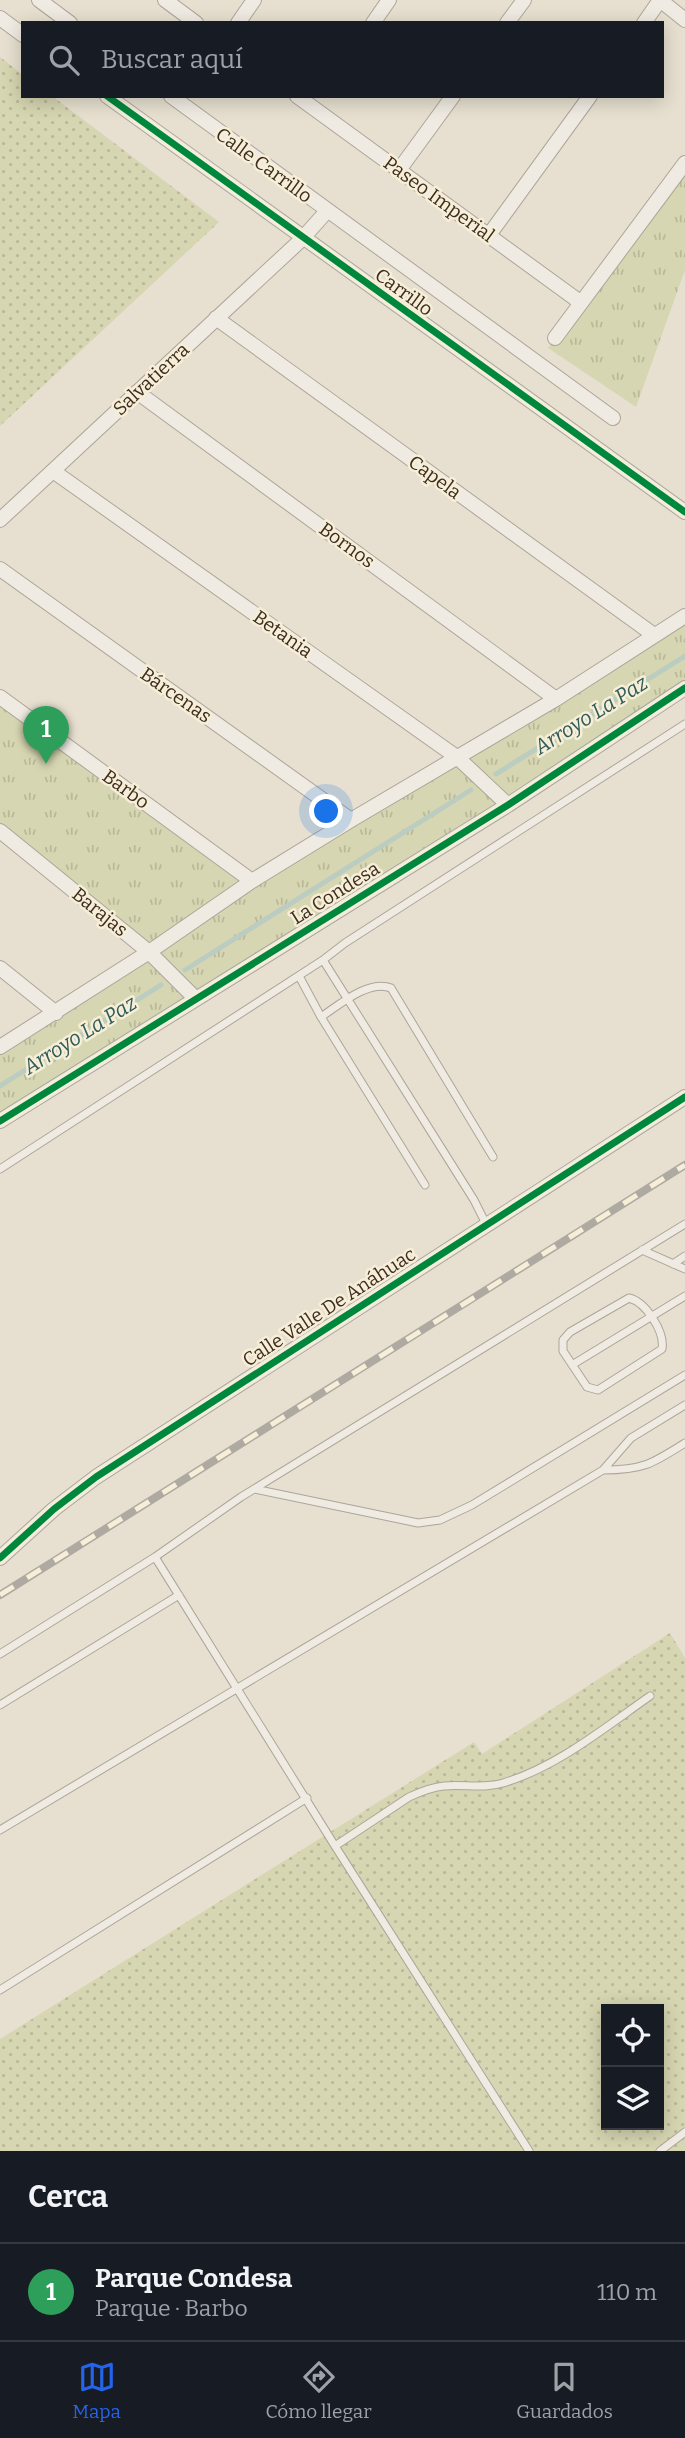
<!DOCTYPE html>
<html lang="es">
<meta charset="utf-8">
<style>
:root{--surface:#171b24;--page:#242831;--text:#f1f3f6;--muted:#9ea1a6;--line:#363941;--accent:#2563eb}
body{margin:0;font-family:Bitter,serif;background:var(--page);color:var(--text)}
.controls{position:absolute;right:21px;bottom:21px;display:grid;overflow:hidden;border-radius:0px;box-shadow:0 4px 18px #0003}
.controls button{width:63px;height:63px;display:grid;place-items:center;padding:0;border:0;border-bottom:2px solid var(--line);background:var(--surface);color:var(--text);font:35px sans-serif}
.you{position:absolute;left:327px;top:812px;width:24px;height:24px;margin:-18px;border:5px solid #fff;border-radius:50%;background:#1a73e8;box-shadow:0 0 0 10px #1a73e833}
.badge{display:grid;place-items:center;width:46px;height:46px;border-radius:50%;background:var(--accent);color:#fff;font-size:23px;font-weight:700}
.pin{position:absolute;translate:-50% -58px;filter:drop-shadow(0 2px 4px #0008)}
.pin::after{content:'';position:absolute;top:37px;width:24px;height:21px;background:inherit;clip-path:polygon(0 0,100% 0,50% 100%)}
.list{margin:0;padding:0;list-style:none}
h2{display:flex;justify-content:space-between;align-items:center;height:91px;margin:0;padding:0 28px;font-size:30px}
h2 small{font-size:23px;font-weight:400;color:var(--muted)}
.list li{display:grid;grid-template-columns:46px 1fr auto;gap:21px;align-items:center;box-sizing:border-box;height:98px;padding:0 28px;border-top:2px solid var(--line)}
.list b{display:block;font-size:26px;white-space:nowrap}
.list p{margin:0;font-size:23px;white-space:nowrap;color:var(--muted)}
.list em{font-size:23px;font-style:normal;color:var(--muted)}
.icon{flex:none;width:38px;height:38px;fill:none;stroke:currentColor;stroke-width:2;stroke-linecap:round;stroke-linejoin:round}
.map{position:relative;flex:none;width:685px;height:2151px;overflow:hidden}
.search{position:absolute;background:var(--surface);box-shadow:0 4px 18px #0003;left:21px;right:21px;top:21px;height:77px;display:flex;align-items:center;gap:18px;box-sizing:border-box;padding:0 24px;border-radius:0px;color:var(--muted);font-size:26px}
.sheet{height:189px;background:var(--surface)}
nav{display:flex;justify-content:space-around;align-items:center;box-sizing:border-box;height:98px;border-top:2px solid var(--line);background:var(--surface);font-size:19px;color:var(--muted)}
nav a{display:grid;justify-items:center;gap:4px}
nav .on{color:var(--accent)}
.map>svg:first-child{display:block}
</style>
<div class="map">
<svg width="685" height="2151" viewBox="0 0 685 2151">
<defs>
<pattern id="grass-dots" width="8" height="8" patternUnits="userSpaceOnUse" patternTransform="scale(1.75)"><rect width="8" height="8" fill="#d6d6b2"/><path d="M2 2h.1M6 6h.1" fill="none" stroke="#b9b899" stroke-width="1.8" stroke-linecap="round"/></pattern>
<pattern id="park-tufts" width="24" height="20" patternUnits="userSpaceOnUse" patternTransform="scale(1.75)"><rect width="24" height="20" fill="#d6d6b2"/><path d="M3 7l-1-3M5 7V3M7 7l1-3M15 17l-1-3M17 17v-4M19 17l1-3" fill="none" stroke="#b9b899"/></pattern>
</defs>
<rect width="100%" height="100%" fill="#e7e0d0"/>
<path fill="url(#grass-dots)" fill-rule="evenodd" d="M 0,57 L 23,75 L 23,96 L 52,96 L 219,222 L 0,426 Z
M 670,1633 L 685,1658 L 685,2151 L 0,2151 L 0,2039 L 474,1742 L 482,1754 ZM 606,2009 L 659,2009 L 659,2125 L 606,2125 Z"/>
<path fill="url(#park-tufts)" d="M 685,163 L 685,270 L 636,407 L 548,348 Z
M 685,617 L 685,688 L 0,1120 L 0,1047 L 148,952 L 0,831 L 0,697 L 252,881 Z"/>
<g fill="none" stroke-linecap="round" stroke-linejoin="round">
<path stroke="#bbccc1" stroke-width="5" d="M 496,774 L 685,656
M 185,970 L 471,790
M 0,1086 L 161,985"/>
<g stroke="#aca599" stroke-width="9">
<path id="service" d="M 299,976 L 321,1017 L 425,1185
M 321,1017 C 339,1005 369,979 391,988 L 493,1157
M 0,1169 L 323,960
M 486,1224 L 474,1200 L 323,960 L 345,943 L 685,724
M 642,1250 L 685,1269
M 673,1264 L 685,1256
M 629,1298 C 646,1302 665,1332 662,1349 L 598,1390 L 587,1387 L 563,1351 L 563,1340 L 570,1332 Z
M 572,1365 L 685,1296
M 603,1470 C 643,1470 652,1464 685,1443
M 254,1489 L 418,1523 L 440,1520 L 472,1505 L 685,1375
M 155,1557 L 335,1846 L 529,2151
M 0,1654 L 155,1557 L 241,1497 L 685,1224
M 0,1705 L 179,1595
M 0,1830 L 603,1470 L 631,1438 L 685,1405
M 335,1846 L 409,1797 C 420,1792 432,1787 444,1786 C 464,1784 484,1789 503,1783 C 557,1767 604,1728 650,1696
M 0,1990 L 307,1798
M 660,2151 L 685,2132"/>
</g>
<g stroke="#aca599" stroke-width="16">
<path id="minor" d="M 39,0 L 70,23
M 165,0 L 196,23
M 660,0 L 685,20
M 0,18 L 23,35
M 238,23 L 254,0
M 373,23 L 389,0
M 507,23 L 524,0
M 644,23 L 660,0
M 107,96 L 685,512
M 171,96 L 613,418
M 297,96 L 580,302
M 399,170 L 453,96
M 489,235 L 590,96
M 216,318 L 654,635
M 555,338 L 685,163
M 137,392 L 556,699
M 53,471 L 458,758 L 508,805
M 0,520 L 302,239 L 327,211
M 0,569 L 351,820
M 0,697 L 252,881
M 0,831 L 149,952 L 195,998
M 0,968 L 56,1013
M 0,1047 L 149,952 L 252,881 L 351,820 L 556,699 L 685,616
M 0,1121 L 508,805 L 685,688
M 0,1558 L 54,1509 L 96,1477 L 685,1097"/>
</g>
<use href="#service" stroke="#efebe2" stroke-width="7"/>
<use href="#minor" stroke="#efebe2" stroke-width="14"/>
<g stroke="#aeaaa2" stroke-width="8">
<path id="rail" d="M 0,1595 L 685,1165"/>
</g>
<use href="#rail" stroke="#f7eed7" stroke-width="5" stroke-dasharray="16" stroke-linecap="butt"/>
<g stroke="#f7eed7" stroke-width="11">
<path id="cycleway" d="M 107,96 L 685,512
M 0,1121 L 508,805 L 685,688
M 0,1558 L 54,1509 L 96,1477 L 685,1097"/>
</g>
<use href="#cycleway" stroke="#00873e" stroke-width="7"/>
</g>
<g text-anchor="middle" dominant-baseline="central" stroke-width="5" stroke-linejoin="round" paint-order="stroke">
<g font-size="19" fill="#3c2d20" stroke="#f7eed7">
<text transform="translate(264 165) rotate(36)">Calle Carrillo</text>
<text transform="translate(439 199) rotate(36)">Paseo Imperial</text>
<text transform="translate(404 292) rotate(36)">Carrillo</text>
<text transform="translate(151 379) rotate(-43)">Salvatierra</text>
<text transform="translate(435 477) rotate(36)">Capela</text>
<text transform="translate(347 545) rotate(36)">Bornos</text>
<text transform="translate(283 634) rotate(35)">Betania</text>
<text transform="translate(176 695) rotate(35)">Bárcenas</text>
<text transform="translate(126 789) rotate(36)">Barbo</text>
<text transform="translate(335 893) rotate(-32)">La Condesa</text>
<text transform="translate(100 912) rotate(39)">Barajas</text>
<text transform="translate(329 1307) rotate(-33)">Calle Valle De Anáhuac</text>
</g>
<g font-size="21" font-style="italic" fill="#2f5c59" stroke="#f7eed7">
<text transform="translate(591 715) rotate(-32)">Arroyo La Paz</text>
<text transform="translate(80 1035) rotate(-32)">Arroyo La Paz</text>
</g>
</g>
</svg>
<div class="controls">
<button><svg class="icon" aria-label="locate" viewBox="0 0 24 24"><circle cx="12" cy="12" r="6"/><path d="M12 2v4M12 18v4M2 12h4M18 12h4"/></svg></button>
<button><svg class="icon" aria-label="layers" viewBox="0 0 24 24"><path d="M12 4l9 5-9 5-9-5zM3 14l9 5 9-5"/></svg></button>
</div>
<div class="you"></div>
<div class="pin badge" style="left:46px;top:764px;background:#2e9e5b">1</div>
<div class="search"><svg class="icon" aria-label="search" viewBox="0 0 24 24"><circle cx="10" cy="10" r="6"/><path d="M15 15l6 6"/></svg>Buscar aquí</div>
</div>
<section class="sheet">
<h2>Cerca<small></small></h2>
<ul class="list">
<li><span class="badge" style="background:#2e9e5b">1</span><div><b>Parque Condesa</b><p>Parque · Barbo</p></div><em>110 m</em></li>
</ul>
</section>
<nav>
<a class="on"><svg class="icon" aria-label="map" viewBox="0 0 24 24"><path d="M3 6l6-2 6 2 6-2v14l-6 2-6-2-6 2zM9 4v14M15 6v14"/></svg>Mapa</a>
<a><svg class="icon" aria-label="directions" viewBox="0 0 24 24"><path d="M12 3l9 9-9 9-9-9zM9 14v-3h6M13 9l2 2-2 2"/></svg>Cómo llegar</a>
<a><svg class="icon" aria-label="saved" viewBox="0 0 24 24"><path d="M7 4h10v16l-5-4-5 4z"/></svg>Guardados</a>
</nav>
